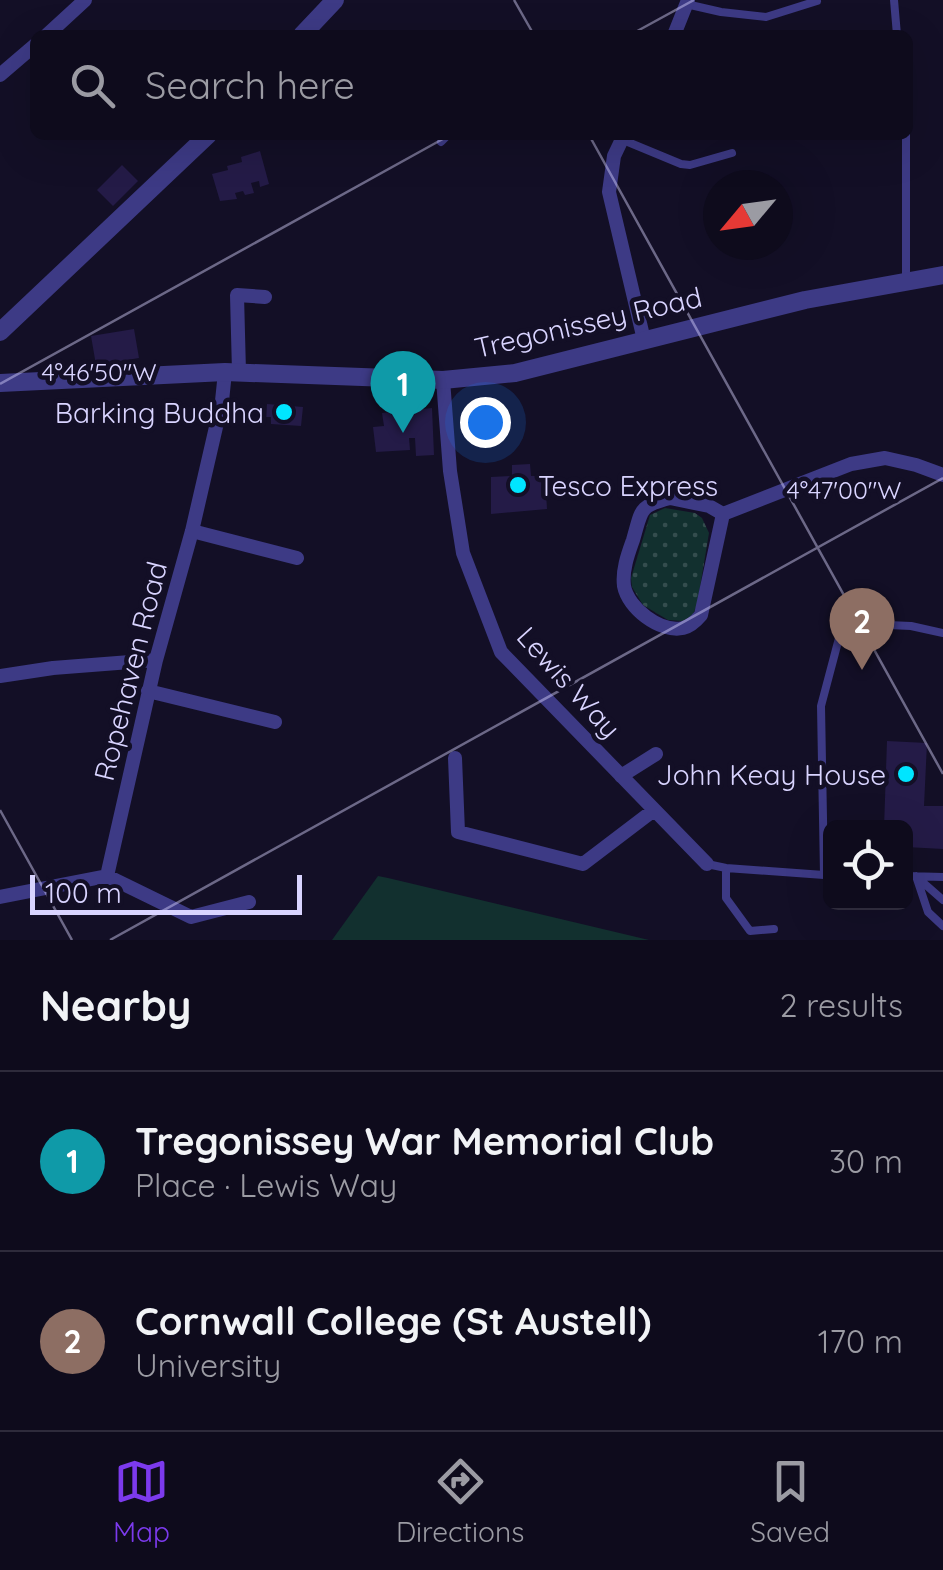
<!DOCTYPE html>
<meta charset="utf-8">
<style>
:root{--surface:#0e0b1c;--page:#1c1929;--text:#f1f3f6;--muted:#9b9ba3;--line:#2e2b3b;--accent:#7c3aed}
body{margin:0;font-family:Quicksand,sans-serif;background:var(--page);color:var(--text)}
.controls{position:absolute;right:30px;bottom:30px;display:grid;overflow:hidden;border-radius:15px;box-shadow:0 10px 40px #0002}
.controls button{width:90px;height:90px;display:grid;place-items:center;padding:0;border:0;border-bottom:2px solid var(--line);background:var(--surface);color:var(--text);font:50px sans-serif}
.compass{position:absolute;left:703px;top:170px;width:90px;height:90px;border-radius:50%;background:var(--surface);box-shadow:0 10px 40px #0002;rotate:241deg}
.scale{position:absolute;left:30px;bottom:25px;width:272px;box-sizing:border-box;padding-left:10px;border:5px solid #d9d4ff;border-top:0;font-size:28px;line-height:35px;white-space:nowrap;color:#d9d4ff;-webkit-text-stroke:8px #130f26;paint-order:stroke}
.you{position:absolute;left:485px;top:422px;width:35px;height:35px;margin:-25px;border:8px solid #fff;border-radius:50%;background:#1a73e8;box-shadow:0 0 0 15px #1a73e833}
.badge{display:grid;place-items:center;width:65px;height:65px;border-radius:50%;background:var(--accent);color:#fff;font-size:32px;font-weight:700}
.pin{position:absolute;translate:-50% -82px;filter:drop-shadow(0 2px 5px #0008)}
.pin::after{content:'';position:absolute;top:52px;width:35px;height:30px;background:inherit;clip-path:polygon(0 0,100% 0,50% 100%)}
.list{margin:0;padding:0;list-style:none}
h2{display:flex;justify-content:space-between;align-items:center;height:130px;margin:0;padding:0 40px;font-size:42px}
h2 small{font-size:32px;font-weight:400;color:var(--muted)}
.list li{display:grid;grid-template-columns:65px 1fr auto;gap:30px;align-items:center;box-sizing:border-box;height:180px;padding:0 40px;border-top:2px solid var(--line)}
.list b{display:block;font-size:38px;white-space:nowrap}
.list p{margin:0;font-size:32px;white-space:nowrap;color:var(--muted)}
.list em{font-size:32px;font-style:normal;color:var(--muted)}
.icon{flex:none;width:55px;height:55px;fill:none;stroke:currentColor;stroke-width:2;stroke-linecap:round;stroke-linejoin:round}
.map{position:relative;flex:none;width:943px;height:940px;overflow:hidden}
.search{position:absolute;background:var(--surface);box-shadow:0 10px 40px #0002;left:30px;right:30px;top:30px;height:110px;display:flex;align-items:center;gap:25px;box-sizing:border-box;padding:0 35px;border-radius:15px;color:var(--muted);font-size:38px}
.sheet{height:490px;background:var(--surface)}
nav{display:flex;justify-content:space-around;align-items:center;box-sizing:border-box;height:140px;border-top:2px solid var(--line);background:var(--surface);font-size:28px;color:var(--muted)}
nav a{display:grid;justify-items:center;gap:5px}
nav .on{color:var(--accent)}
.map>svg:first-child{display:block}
</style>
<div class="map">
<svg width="943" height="940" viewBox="0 0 943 940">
<defs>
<pattern id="park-dots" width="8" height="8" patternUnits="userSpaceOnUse" patternTransform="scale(2.5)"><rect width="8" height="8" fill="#12302f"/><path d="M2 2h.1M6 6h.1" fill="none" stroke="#344d4e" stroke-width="1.8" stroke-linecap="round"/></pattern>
</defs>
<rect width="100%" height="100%" fill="#130f26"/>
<path fill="#12302f" d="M 378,876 L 388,878 L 649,940 L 332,940 Z"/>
<path fill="url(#park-dots)" d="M 665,508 L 695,513 L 702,518 L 709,533 L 697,605 L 692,616 L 682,621 L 668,620 L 643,605 L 632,587 L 631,578 L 650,515 Z"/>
<path fill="#241b47" d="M 260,151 L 269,184 L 260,187 L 259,181 L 251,183 L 254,193 L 245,195 L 243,191 L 235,193 L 237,199 L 220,201 L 212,174 L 228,170 L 227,166 L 242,162 L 241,157 Z
M 122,165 L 138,181 L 113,206 L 97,190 Z
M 134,329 L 139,358 L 96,365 L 91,336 Z
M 267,404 L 303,407 L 301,426 L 271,424 L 271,417 L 266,417 Z
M 432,408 L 434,455 L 416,456 L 415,438 L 409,438 L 410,450 L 376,452 L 373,427 L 384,426 L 382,413 Z
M 530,464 L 531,476 L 545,476 L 547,509 L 491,514 L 491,477 L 512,476 L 512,465 Z
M 887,741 L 927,743 L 924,806 L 943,806 L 943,849 L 906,847 L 906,828 L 884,828 Z"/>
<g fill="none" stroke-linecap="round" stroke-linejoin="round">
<path stroke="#3d3a85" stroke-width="8" d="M 894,0 L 897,35
M 686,4 L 721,12 L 766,17 L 817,1
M 906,135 L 906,280
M 623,140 L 681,164 L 690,165 L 732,153
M 441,142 L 448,135
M 707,864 L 726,868 L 824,875 L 821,706 L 843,623 L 911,626 L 943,633
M 726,868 L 726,898 L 750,931 L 774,929
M 906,876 L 943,877
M 916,876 L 928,912 L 943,926
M 919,879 L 943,900"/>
<path stroke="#3d3a85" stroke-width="14" d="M 47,35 L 85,0
M 674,35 L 688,0
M 0,75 L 35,45
M 624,135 L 614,156 L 609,192 L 644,340
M 239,372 L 237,295 L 265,297
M 443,380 L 450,471 L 463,553 L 501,652 L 707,864
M 670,498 L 709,506 L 723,514 L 701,615 C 696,621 691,626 683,628 C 660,633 628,608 624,586 C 622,570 628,554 633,540 C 642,510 638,506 670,498 Z
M 723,514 L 851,464 L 885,458 L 916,465 L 943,475
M 192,531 L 297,558
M 0,676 L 53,668 L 156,660
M 148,691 L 275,722
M 455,758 L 458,832 L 583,864 L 654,810
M 621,776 L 656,754
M 107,876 L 191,917 L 249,902
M 0,897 L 107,876 L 156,660 L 192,531 L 222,401 L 225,372"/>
<path stroke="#3d3a85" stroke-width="18" d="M 302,35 L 335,0
M 0,332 L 208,135
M 0,383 L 225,372 L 443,380 L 515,373 L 805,300 L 943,275"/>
</g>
<path fill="none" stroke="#d9d4ff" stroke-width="2.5" stroke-opacity="0.45" d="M 514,0 L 534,35M 630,35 L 694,0M 589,135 L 943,774M 0,384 L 450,135M 0,810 L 72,940M 110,940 L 943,478"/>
<g fill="#00e5ff" stroke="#130f26" stroke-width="4">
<circle cx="284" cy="412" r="10"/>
<circle cx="518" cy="485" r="10"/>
<circle cx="906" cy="774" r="10"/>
</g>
<g text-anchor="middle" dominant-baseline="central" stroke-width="9" stroke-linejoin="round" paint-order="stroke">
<g font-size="28" fill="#d9d4ff" stroke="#130f26">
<text transform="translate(588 322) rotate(-13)">Tregonissey Road</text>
<text transform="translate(130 671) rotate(-76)">Ropehaven Road</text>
<text transform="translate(569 682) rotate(48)">Lewis Way</text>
</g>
<g font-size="28" fill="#d9d4ff" stroke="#130f26" text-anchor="end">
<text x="264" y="412">Barking Buddha</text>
<text x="538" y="485" text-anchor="start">Tesco Express</text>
<text x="886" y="774">John Keay House</text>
</g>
</g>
<g font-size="25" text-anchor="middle" fill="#d9d4ff" stroke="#130f26" stroke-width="9" stroke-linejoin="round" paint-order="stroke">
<text x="99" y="381">4°46'50"W</text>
<text x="844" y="499">4°47'00"W</text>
</g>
</svg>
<div class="controls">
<button><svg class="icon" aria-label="locate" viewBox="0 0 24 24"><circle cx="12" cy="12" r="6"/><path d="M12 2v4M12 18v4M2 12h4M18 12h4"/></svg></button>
</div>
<svg class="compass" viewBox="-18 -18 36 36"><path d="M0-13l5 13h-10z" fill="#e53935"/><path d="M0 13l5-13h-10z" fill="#9b9ba3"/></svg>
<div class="scale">100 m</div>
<div class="you"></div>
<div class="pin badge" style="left:403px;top:433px;background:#0f9aa8">1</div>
<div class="pin badge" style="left:862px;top:670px;background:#8d6e63">2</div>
<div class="search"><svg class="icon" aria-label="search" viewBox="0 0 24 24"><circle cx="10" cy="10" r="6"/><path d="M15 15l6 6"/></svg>Search here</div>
</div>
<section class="sheet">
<h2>Nearby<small>2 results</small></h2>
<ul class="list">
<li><span class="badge" style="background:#0f9aa8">1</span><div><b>Tregonissey War Memorial Club</b><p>Place · Lewis Way</p></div><em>30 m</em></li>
<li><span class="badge" style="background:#8d6e63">2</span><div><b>Cornwall College (St Austell)</b><p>University</p></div><em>170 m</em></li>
</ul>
</section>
<nav>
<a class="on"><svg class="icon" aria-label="map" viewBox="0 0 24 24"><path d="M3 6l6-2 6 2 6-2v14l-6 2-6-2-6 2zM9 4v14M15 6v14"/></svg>Map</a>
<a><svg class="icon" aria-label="directions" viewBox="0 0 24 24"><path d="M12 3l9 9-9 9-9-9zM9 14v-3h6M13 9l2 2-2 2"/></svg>Directions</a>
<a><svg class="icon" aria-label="saved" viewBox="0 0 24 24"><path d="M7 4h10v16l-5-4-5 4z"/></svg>Saved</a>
</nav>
